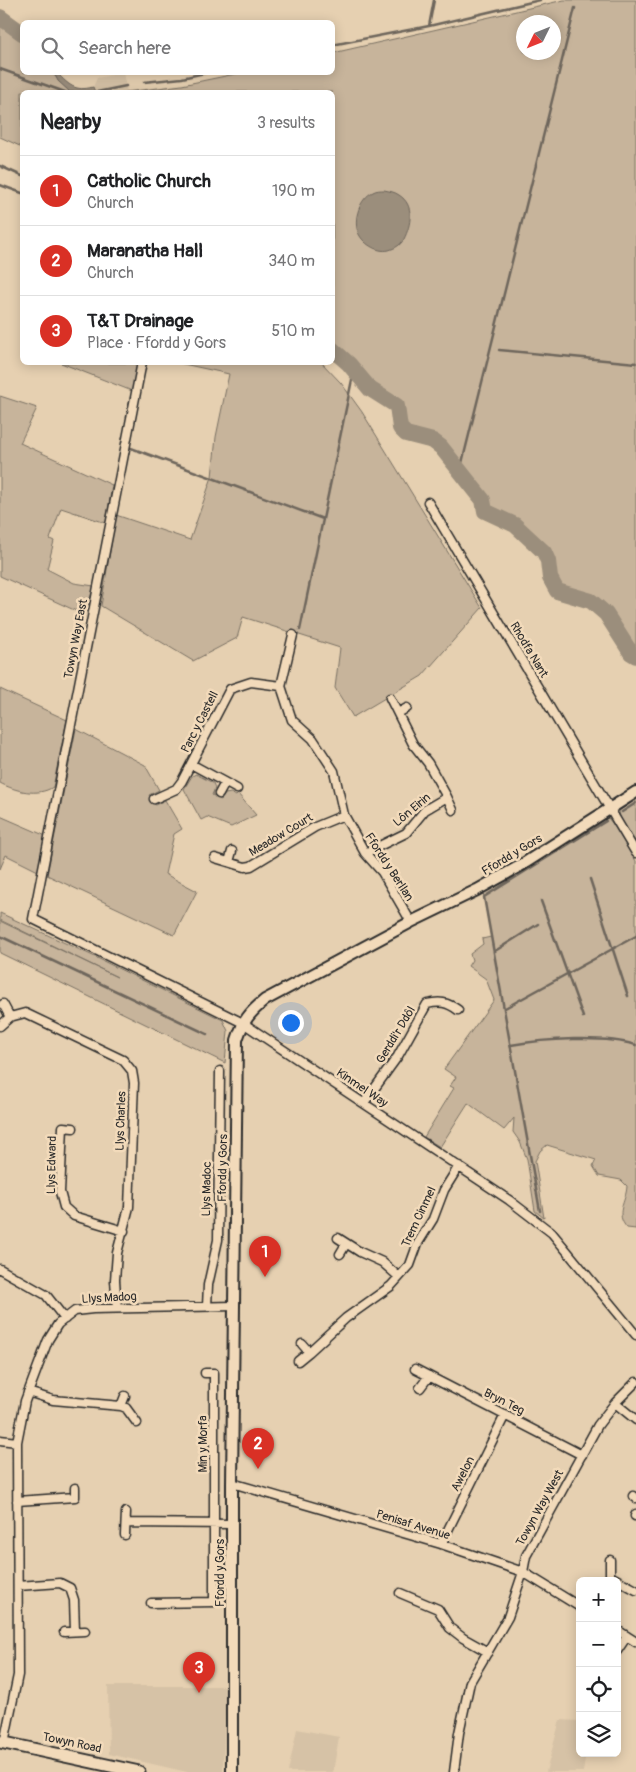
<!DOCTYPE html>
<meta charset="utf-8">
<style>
:root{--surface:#fff;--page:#f6f6f6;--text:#202124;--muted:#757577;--line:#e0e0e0;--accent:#d93025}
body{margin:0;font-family:Pangolin,sans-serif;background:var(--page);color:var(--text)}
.controls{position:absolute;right:15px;bottom:15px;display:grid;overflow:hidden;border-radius:8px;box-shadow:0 2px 12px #0003}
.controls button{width:45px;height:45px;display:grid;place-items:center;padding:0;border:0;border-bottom:1px solid var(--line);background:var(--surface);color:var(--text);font:25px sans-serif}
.compass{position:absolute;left:516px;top:15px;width:45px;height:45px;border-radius:50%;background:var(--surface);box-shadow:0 2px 12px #0003;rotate:227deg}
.you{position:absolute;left:290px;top:1022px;width:18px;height:18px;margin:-12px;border:4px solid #fff;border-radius:50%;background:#1a73e8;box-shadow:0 0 0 8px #1a73e833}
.badge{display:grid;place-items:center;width:32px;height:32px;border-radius:50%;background:var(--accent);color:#fff;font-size:16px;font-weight:700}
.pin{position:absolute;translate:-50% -41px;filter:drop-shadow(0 1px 2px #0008)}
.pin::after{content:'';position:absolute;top:26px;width:18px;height:15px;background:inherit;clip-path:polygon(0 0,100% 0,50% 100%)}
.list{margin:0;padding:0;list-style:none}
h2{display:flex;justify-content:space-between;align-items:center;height:65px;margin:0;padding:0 20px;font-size:21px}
h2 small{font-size:16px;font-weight:400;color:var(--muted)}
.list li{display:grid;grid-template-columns:32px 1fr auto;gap:15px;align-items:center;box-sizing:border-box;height:70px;padding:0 20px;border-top:1px solid var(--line)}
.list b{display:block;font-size:19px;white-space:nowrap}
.list p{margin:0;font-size:16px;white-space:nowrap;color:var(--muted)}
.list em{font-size:16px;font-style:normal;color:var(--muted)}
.icon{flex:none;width:28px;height:28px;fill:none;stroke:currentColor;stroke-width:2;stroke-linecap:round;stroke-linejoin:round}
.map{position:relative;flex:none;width:636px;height:1772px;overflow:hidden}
.search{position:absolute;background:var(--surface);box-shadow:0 2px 12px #0003;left:20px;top:20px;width:315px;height:55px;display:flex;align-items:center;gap:12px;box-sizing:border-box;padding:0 18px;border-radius:8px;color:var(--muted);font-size:19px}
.panel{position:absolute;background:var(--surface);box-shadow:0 2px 12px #0003;left:20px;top:90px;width:315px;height:275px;border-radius:8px}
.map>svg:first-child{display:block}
</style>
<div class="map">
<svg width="636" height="1772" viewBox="0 0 636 1772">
<rect width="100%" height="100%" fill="#e6d0b1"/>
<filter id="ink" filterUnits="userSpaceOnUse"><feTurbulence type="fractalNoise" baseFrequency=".02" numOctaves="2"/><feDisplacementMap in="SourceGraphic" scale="10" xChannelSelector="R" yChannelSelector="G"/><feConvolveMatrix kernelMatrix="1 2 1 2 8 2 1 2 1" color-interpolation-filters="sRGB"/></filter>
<g filter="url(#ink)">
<path fill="#d6c2a6" d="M 123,73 L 127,92 L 95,92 L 93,87 L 97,78 Z
M 108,1686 L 226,1686 L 223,1772 L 187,1772 L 109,1754 Z
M 560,1720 L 580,1721 L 580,1753 L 586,1753 L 583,1772 L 546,1772 Z
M 297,1729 L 339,1737 L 333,1772 L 288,1772 Z"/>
<path fill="#c7b49b" stroke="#797063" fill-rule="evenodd" d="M 564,0 L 636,0 L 636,653 L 609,615 L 593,599 L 565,590 L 556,584 L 549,552 L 543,544 L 517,523 L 491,509 L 448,450 L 440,442 L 431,438 L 407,431 L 404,425 L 400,406 L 374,388 L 348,360 L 333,347 L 332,92 L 126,92 L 182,85 L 240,73 L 332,72 L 333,53 ZM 524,22 L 554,22 L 554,52 L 524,52 Z
M 0,21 L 22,38 L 22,72 L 52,73 L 70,92 L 22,92 L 22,147 L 0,137 Z
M 321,362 L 341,383 L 362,412 L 482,608 L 422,676 L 353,717 L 335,688 L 340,648 L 243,617 L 237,638 L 193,661 L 101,606 L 116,515 L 190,540 L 212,477 L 216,437 L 229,374 L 179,363 Z
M 61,363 L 138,363 L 132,391 Z
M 0,396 L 37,408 L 20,443 L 112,485 L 106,523 L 61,508 L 50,539 L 54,541 L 47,569 L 74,583 L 94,586 L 85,615 L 0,576 Z
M 0,689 L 67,720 L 53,787 C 38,797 15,791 0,783 Z
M 76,729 L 145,765 L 159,790 L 149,795 L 155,805 L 165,800 L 182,829 L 174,834 L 165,874 L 197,891 L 174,935 L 47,875 Z
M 196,774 L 213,783 L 215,788 L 212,795 L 221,800 L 225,794 L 231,793 L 236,796 L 238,794 L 256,815 L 231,827 L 207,817 L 201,820 L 184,789 L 192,776 Z
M 636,799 L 636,843 L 620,817 L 619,811 Z
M 0,816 L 46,836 L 38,871 L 6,855 L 0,869 Z
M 608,818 L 612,823 L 636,861 L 636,1229 L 627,1228 C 614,1213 626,1203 627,1186 L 621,1180 L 599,1176 L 593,1166 L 596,1160 L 547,1145 L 540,1151 L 535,1161 L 544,1218 L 535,1211 L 527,1159 L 520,1142 L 513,1132 L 514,1118 L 504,1130 L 468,1103 L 440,1147 L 424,1137 L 454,1088 L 450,1086 L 456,1077 L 444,1069 L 494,1000 L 486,979 L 468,966 L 472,960 L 470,954 L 483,944 L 482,939 L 491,937 L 483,892 L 603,819 Z
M 0,913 L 91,955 L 223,1020 L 228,1031 L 225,1063 L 0,953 L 0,921 L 117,977 L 0,920 Z"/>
<path fill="#9b8e7c" stroke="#6e665c" d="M 54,73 L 57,73 C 69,85 75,92 93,87 L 95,92 L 70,92 L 58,81 Z
M 384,190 C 389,191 395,192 399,195 C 415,205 411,225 404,239 C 400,246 395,248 389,250 C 377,253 362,243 358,232 C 353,219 360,198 373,192 C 376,190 381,190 384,190 Z"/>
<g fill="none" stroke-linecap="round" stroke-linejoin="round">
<path stroke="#6e665c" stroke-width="2.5" d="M 429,26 L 434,0
M 332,45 L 429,26 L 540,0
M 0,69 L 65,92
M 144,82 L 182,78 L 209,72
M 97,92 L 126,86
M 0,166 L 22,176
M 0,185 L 22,193
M 499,350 L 636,363
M 131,448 L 323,519
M 460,471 L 575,8
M 300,630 L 354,370
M 622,812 L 636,803
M 590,879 L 628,996
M 541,901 L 583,1017
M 0,936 L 207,1034
M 495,951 L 538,924
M 505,1008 L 636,936
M 511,1045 C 543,1039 605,1035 636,1045
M 540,1211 L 484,897 L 606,821"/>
<path stroke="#9b8e7c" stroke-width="16" d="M 0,17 L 22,33
M 332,349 L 349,364 L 370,389 L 397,406 L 400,428 L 406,434 L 433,441 L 441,447 L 483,500 L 485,511 L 515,525 L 544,552 L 548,561 L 550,578 L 557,591 L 591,601 L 606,614 L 631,653 L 636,656"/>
<g stroke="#2b2b2b" stroke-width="11">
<path id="street" d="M 142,362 L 33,919 L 243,1023 L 509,1200 L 552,1233 L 636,1335
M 428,502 L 636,853
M 293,635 L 281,686 L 292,720 L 313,739 L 334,771 L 344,815 L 365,853 L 382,872 L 411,922
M 398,713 L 407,708
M 191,764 L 237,789
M 219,794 L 225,783
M 447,797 L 453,810
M 154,799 L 176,789 L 182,781 L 230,689 L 251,682 L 281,686
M 365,853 L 406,833 L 425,810 L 447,797 L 428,763 L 413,744 L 390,698
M 215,858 L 245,867 L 251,866 L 315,827 L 344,815
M 229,862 L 232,851
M 3,1004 L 10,1017
M 0,1026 L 10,1017 L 25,1013 L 123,1060 L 132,1071 L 134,1083 L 129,1207 L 117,1253 L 115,1280 L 117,1308
M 364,1103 L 398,1056 L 427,1004 C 440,1001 447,1002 458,1010
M 73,1128 L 63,1127 L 60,1192 L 64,1207 L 74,1216 L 124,1231
M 338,1238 L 360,1252 L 382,1262 L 399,1277
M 340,1254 L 346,1244
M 0,1269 L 46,1295 L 65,1319
M 207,1306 L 208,1285 L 218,1240 L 220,1071
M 309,1352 L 346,1318 L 391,1286 L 410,1265 L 418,1243 L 433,1219 L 444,1190 L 459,1166
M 298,1361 L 309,1352 L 302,1344
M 415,1369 L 582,1455
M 420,1388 L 429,1376
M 28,1392 L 53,1400 L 121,1406 L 126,1408 L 137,1423
M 615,1403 L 636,1420
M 121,1406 L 125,1396
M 0,1440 L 17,1442
M 232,1483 L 441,1544 L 523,1572 L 580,1607
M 633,1496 L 636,1498
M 17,1501 L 75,1497 L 75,1488
M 635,1516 L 636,1514
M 126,1523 L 232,1524
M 125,1535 L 126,1512
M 441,1544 L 505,1415
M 610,1560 L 610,1578
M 605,1581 L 610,1578 L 614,1578 L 636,1590
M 18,1586 L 60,1583 L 70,1588 L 74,1600 L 75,1631
M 400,1593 L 438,1609 L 450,1628 L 463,1638 L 488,1652
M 151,1603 L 214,1602 L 214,1373 L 205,1373
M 617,1630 L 636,1642
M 64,1632 L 85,1631
M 617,1651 L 627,1636
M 4,1743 L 18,1675 L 17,1442 L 25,1401 L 48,1340 L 58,1324 L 75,1311 L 93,1309 L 234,1306
M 454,1772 L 459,1733 L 470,1682 L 508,1617 L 523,1572 L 526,1556 L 598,1425 L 615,1403 L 636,1382"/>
</g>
<g stroke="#2b2b2b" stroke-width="14">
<path id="secondary" d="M 232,1772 L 232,1483 L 237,1040 C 243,1021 249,1013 265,1000 L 411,922 L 477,890 L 520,866 L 636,792"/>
</g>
<g stroke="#2b2b2b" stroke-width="15">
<path id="primary" d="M 0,1742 L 139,1772"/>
</g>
<use href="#street" stroke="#f2daba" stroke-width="8"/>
<use href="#secondary" stroke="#f2daba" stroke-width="10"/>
<use href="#primary" stroke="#f2daba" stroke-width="11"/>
</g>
</g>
<g text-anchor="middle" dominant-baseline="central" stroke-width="5" stroke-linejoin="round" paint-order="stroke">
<g font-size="12" fill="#2b2b2b" stroke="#f2daba">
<text transform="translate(76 639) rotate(-79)">Towyn Way East</text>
<text transform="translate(529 650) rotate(59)">Rhodfa Nant</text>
<text transform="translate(200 722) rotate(-63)">Parc y Castell</text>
<text transform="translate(412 810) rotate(-40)">Lôn Eirin</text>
<text transform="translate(281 835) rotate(-31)">Meadow Court</text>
<text transform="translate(512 855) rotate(-31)">Ffordd y Gors</text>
<text transform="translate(389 867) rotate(57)">Ffordd y Berllan</text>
<text transform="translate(396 1035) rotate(-59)">Gerddi'r Ddôl</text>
<text transform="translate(362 1088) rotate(34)">Kinmel Way</text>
<text transform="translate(121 1121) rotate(-88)">Llys Charles</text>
<text transform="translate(52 1165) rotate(-89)">Llys Edward</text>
<text transform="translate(223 1168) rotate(-89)">Ffordd y Gors</text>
<text transform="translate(207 1189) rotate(-89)">Llys Madoc</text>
<text transform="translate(419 1217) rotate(-65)">Trem Cinmel</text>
<text transform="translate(109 1298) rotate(-3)">Llys Madog</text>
<text transform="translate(504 1402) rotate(27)">Bryn Teg</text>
<text transform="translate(203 1444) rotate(-90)">Min y Morfa</text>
<text transform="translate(463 1474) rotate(-63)">Awelon</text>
<text transform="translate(540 1508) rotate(-61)">Towyn Way West</text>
<text transform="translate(413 1525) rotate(17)">Penisaf Avenue</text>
<text transform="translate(220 1573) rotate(-90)">Ffordd y Gors</text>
<text transform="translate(72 1743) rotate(12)">Towyn Road</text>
</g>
</g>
</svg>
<div class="controls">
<button>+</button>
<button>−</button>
<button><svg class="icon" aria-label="locate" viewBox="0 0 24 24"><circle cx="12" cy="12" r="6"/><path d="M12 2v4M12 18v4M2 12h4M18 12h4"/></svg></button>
<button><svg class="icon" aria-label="layers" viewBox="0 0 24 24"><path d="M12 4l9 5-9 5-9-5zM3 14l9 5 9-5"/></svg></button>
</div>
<svg class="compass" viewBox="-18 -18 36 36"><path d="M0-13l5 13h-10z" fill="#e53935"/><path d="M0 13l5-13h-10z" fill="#757577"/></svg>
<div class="you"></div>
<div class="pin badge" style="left:265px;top:1277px">1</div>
<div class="pin badge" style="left:258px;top:1469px">2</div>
<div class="pin badge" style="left:199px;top:1693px">3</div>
<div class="search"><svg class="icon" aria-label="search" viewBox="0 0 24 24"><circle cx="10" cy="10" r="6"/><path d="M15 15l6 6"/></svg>Search here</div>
<section class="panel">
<h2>Nearby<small>3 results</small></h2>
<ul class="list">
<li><span class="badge">1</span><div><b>Catholic Church</b><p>Church</p></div><em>190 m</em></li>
<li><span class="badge">2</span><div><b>Maranatha Hall</b><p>Church</p></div><em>340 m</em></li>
<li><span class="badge">3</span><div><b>T&amp;T Drainage</b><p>Place · Ffordd y Gors</p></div><em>510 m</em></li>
</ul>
</section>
</div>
